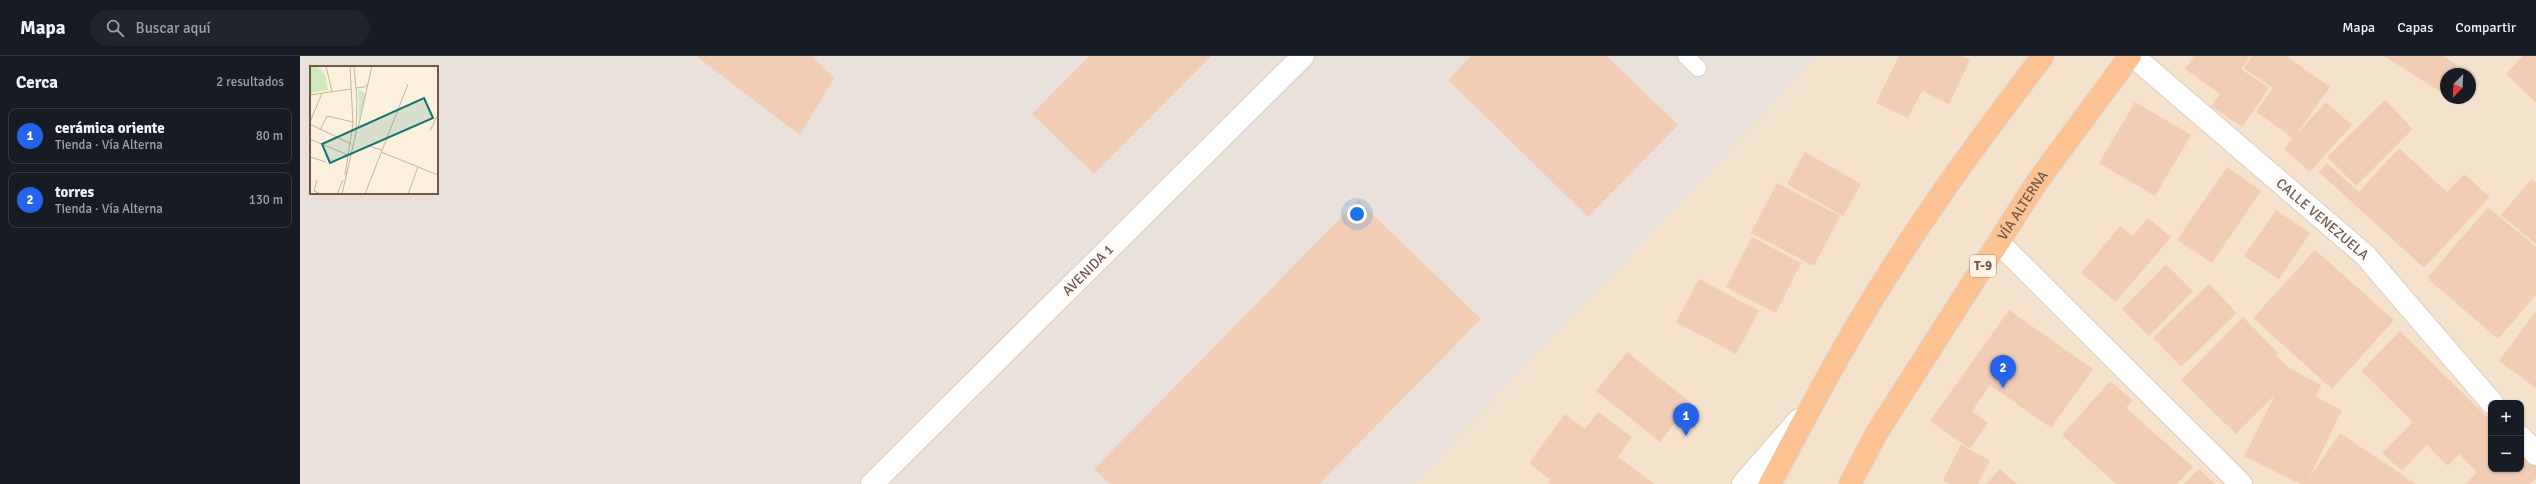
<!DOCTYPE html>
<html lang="es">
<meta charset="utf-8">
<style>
:root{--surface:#171b24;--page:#20242c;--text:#f1f3f6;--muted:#9ea1a6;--line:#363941;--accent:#2563eb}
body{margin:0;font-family:Signika,sans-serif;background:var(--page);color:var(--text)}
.controls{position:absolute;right:12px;bottom:12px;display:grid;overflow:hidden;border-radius:8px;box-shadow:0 1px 3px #0004}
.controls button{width:36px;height:36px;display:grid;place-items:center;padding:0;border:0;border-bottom:1px solid var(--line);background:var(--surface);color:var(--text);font:20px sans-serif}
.compass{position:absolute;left:2140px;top:12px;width:36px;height:36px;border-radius:50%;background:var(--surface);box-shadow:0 1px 3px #0004;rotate:204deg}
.you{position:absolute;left:1057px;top:158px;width:14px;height:14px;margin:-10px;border:3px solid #fff;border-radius:50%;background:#1a73e8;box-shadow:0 0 0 6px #1a73e833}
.badge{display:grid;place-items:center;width:26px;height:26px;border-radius:50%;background:var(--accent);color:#fff;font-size:13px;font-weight:700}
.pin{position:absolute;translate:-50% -33px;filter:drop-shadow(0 1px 2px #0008)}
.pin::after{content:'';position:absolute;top:21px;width:14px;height:12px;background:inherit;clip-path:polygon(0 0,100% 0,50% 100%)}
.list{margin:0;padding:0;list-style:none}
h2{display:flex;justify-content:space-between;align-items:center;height:52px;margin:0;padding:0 16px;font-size:17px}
h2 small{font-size:13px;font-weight:400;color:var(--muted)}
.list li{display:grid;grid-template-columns:26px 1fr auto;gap:12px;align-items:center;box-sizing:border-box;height:56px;margin:0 8px 8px;padding:0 8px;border:1px solid var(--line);border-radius:8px}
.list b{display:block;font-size:15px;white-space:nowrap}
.list p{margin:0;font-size:13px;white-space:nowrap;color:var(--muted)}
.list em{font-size:13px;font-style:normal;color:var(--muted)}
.icon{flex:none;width:22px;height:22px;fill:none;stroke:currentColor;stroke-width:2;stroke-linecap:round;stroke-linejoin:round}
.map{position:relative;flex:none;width:2236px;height:428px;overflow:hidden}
header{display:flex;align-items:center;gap:24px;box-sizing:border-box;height:56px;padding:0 20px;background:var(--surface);border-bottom:1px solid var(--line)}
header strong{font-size:19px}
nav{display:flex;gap:22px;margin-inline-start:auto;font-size:14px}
.search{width:280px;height:36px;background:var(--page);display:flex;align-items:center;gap:10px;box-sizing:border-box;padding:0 14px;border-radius:22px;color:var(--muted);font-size:15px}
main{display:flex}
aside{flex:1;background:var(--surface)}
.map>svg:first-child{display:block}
</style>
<header>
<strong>Mapa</strong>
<div class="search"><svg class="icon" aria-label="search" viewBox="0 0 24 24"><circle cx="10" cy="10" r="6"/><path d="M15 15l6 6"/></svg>Buscar aquí</div>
<nav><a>Mapa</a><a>Capas</a><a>Compartir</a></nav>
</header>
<main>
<aside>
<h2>Cerca<small>2 resultados</small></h2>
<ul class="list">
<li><span class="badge">1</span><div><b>cerámica oriente</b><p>Tienda · Vía Alterna</p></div><em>80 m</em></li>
<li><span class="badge">2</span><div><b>torres</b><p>Tienda · Vía Alterna</p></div><em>130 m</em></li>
</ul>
</aside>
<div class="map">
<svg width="2236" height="428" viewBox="0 0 2236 428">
<rect width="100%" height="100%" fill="#fcf1dd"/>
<path fill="#f4e2cc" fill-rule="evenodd" d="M 1519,0 L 2236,0 L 2236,428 L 1114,428 ZM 2146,18 L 2170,18 L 2170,42 L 2146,42 ZM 2191,347 L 2221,347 L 2221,413 L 2191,413 Z"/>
<path fill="#eae2da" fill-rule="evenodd" d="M 0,0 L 1519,0 L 1114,428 L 0,428 ZM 11,11 L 137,11 L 137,137 L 11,137 Z"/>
<path fill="#f2cdb5" d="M 396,0 L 512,0 L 534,22 L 500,79 Z
M 789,0 L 911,0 L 794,118 L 732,58 Z
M 1171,0 L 1307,0 L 1378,69 L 1288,161 L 1148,24 Z
M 1599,0 L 1661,0 L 1670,4 L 1649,48 L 1622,35 L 1608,62 L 1576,47 Z
M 1894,0 L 1950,0 L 1941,13 L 1969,32 L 1942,71 L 1911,50 L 1920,38 L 1885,13 Z
M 1952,0 L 1986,0 L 2030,31 L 1995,80 L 2026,46 L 2052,69 L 2010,116 L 1984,93 L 1993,82 L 1956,56 L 1973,32 L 1944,12 Z
M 2084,0 L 2143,0 L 2157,9 L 2152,18 L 2146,18 L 2146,27 L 2141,36 Z
M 2223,0 L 2236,0 L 2236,47 L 2206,18 Z
M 2085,44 L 2113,73 L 2056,130 L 2027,101 Z
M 1835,46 L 1891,79 L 1855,140 L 1799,107 Z
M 2099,92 L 2147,136 L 2164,118 L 2190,141 L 2124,212 L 2019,116 L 2027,107 L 2059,136 Z
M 1505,96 L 1561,128 L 1543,160 L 1487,128 Z
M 1927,111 L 1961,135 L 1912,207 L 1877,184 Z
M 2231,123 L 2236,127 L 2236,188 L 2201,159 Z
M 1477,127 L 1540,160 L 1514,210 L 1451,177 Z
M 1058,144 L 1181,263 L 1019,428 L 810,428 L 794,413 Z
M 2188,151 L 2236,191 L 2236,239 L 2198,283 L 2127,222 Z
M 1976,154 L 2010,177 L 1979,223 L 1944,200 Z
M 1848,162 L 1871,181 L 1816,246 L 1781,217 L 1820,170 L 1832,180 Z
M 1452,181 L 1501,207 L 1476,257 L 1426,231 Z
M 2015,194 L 2094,264 L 2032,333 L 1953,262 Z
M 1866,208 L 1893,235 L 1849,280 L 1822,253 Z
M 1399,223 L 1459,255 L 1436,298 L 1376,266 Z
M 1909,228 L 1937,257 L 1881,311 L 1853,282 Z
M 1709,254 L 1793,313 L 1751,372 L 1690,329 L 1672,355 L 1688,367 L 1670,393 L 1630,365 Z
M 2236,255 L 2236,332 L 2199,305 Z
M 1943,261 L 1978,297 L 1976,299 L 1989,312 L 2021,329 L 2016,341 L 2042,354 L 2008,424 L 2040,377 L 2116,428 L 2000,428 L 1944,400 L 1975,339 L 1936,378 L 1881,324 Z
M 2100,275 L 2191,365 L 2191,413 L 2221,413 L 2221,394 L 2236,409 L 2236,422 L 2230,428 L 2166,428 L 2177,416 L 2159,398 L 2148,410 L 2127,389 L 2102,415 L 2082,397 L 2113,366 L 2061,315 Z
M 1327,296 L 1391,347 L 1360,386 L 1296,335 Z
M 1810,325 L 1833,345 L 1826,352 L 1893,411 L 1877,428 L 1816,428 L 1762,379 Z
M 1298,356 L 1332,381 L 1318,401 L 1354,428 L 1248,428 L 1251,424 L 1229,407 L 1265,358 L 1285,373 Z
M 1661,389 L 1690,404 L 1678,428 L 1650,428 L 1643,424 Z
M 1700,413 L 1717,428 L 1686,428 Z
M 1899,413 L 1915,428 L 1884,428 Z"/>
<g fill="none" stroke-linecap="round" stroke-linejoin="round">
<g stroke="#e0ccba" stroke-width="18">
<path id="service" d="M 1386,0 L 1398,12"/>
</g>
<g stroke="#e0ccba" stroke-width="24">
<g id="minor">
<path id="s1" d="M 1833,0 L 2065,199 L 2192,347"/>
<path d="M 1698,186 L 1941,428"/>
<path d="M 2221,381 L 2236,398"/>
<path id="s2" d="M 572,428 L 1003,0"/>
<path d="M 1443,428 L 1499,364"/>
</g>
</g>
<g stroke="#ddd6d3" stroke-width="24">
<g id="trunk">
<path d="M 1470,428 C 1508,357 1545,285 1589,217 C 1636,142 1689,71 1743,0"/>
<path id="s3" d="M 1550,428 L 1576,378 L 1737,126 L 1830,0"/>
</g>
</g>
<use href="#service" stroke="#fff" stroke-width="16"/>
<use href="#minor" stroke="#fff" stroke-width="22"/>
<use href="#trunk" stroke="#fcc292" stroke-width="22"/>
</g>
<g text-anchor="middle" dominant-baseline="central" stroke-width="3" stroke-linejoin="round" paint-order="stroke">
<rect fill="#fff4e4" stroke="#9c8575" stroke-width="1" x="1670" y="199" width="26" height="22" rx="3"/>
<g font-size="13" font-weight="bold" fill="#725646">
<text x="1683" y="210">T-9</text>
</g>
<g font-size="14" fill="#725646" stroke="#fff4e4">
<text stroke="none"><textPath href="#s3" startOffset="328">VÍA ALTERNA</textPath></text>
<text stroke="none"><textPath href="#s1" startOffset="250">CALLE VENEZUELA</textPath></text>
<text stroke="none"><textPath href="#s2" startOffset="304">AVENIDA 1</textPath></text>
</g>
</g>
<g transform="translate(10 10)">
<rect width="128" height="128" fill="#fcf1dd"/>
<path d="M 0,0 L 7,0 L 15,8 L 18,24 L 0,27 ZM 48,23 L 56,28 L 48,57 L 49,39 Z" fill="#cfe9bc"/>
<path fill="none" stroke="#c5b3a1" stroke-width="1" d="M 16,0 L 22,26M 46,22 L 55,21 L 58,18M 0,29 L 41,23M 0,56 L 12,27M 0,58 L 41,78M 48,62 L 62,0M 10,64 L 17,50 L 43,56M 120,65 L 128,48M 0,73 L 38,89M 58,80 L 72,84M 71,86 L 128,109M 0,91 L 16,96M 35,109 L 43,58 L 40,0M 7,114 L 4,125 L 11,128M 27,128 L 33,114M 32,128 L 46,67 L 47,35 L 44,0M 55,128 L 98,18M 98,128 L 108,101"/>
<path fill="#0f766e" fill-opacity="0.15" stroke="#0f766e" stroke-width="2" d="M 114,32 L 123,52 L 20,97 L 12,78 Z"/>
<rect width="128" height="128" fill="none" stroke="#725646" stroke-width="2"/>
</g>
</svg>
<div class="controls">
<button>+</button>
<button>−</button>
</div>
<svg class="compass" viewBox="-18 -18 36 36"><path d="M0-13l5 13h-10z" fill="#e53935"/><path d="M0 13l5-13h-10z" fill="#9ea1a6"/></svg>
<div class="you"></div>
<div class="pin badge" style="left:1386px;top:380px">1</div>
<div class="pin badge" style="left:1703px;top:332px">2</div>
</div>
</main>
